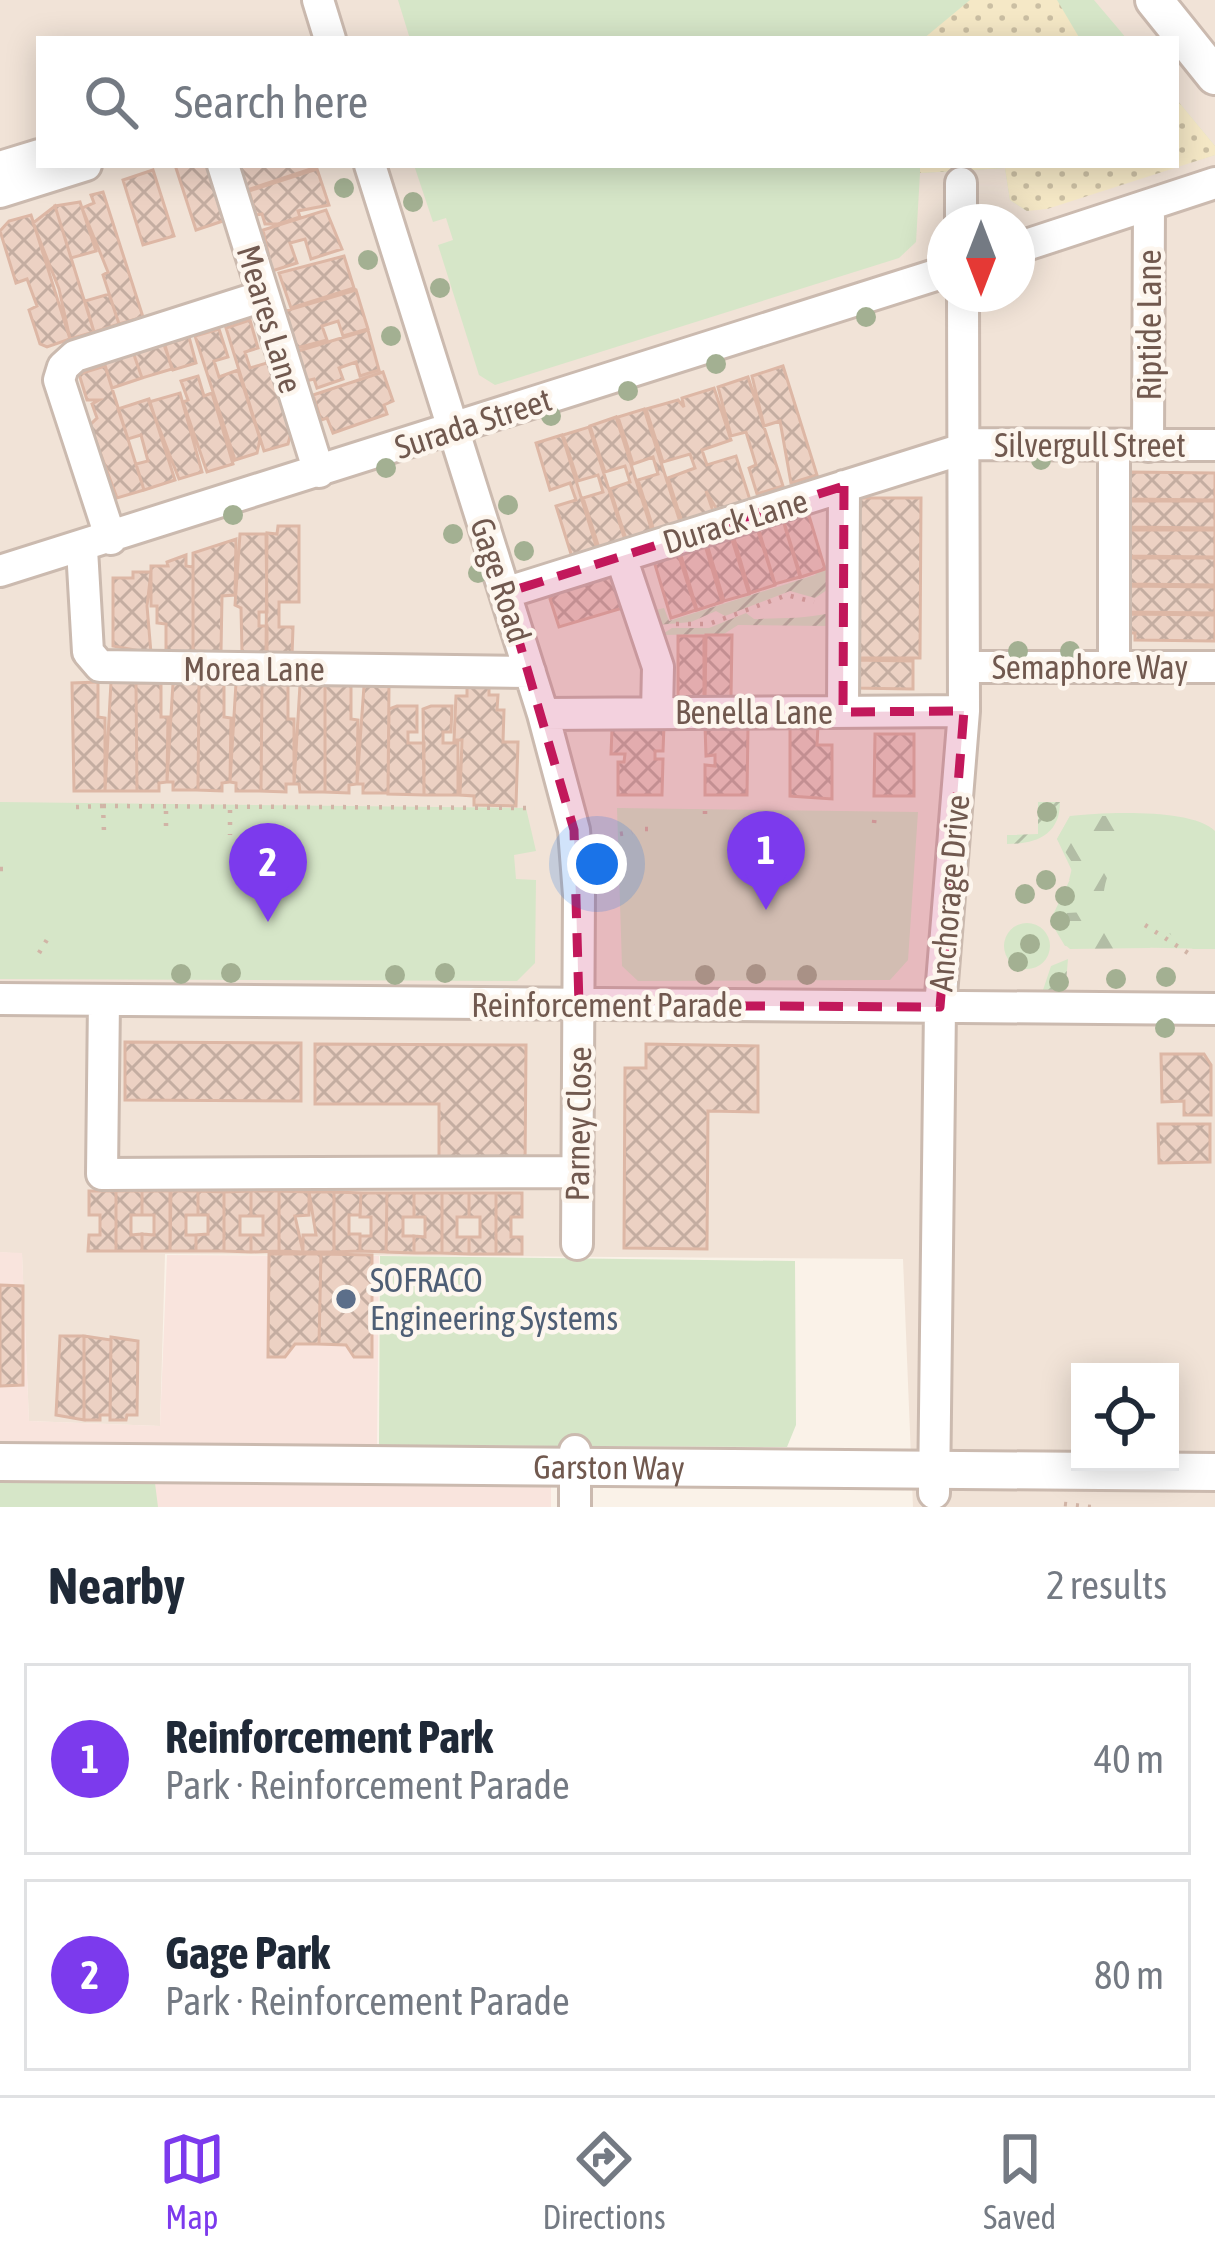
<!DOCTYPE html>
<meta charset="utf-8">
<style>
:root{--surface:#fff;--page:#f6f6f7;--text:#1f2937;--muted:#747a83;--line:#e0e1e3;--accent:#7c3aed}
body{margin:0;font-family:"Asap Condensed",sans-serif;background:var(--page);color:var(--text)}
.controls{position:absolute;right:36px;bottom:36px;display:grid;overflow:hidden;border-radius:0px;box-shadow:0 6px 30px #0003}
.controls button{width:108px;height:108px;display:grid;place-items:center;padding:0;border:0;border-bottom:3px solid var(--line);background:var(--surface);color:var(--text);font:60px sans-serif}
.compass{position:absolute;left:927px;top:204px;width:108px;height:108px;border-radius:50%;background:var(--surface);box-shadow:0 6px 30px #0003;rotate:180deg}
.you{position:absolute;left:597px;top:864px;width:42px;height:42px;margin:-30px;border:9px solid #fff;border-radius:50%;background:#1a73e8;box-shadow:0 0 0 18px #1a73e833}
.badge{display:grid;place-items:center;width:78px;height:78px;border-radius:50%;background:var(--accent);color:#fff;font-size:39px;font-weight:700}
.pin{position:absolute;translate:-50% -99px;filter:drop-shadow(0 3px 6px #0008)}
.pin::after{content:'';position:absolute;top:63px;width:42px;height:36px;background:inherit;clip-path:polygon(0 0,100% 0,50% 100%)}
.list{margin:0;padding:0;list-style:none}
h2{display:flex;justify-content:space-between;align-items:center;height:156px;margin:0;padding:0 48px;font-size:51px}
h2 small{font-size:39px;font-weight:400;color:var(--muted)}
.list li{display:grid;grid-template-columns:78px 1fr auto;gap:36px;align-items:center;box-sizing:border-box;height:192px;margin:0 24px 24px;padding:0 24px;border:3px solid var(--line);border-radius:0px}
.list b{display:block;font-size:45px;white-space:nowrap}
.list p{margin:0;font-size:39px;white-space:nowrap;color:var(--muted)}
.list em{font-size:39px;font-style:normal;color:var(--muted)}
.icon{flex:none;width:66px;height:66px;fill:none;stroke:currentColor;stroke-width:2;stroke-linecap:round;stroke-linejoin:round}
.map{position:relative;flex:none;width:1215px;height:1507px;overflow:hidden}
.search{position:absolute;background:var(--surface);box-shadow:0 6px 30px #0003;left:36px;right:36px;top:36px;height:132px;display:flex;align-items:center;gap:30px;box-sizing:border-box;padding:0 42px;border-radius:0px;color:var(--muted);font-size:45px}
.sheet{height:588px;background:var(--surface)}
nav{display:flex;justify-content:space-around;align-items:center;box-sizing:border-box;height:168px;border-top:3px solid var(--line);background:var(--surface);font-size:33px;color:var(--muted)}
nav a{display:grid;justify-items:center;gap:6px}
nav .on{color:var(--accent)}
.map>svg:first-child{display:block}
</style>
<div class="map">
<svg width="1215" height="1507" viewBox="0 0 1215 1507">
<defs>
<pattern id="forest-firs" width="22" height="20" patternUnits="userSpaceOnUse" patternTransform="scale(3)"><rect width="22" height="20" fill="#d6e6c8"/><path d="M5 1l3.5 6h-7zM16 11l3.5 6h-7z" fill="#b2bda5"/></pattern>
<pattern id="sand-dots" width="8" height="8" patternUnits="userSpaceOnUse" patternTransform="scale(3)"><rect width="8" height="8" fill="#f5e8c6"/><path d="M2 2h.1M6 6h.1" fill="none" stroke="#cbbfa3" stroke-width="1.8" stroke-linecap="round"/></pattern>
<pattern id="garden-furrows" width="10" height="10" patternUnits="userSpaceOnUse" patternTransform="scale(3)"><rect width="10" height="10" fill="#d6e6c8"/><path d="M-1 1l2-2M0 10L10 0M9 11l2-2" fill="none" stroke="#b2bda5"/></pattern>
<pattern id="building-cross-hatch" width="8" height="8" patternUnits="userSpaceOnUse" patternTransform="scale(3)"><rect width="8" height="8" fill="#ecd1c3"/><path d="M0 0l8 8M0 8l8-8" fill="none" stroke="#c4ada1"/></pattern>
</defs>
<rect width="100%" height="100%" fill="#faf2e8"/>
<path fill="#f1e3d7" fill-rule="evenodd" d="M 0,0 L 1215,0 L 1215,1507 L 913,1507 L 903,1259 L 165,1254 L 160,1426 L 29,1421 L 22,1254 L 0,1252 ZM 39,39 L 1176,39 L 1176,165 L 39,165 ZM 945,222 L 1017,222 L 1017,294 L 945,294 ZM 1080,1372 L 1170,1372 L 1170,1462 L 1080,1462 Z"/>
<path fill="#f9e4dd" d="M 0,1252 L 22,1253 L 29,1421 L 160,1426 L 167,1255 L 379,1256 L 377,1447 L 551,1451 L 551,1507 L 0,1507 Z"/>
<path fill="#d6e6c8" d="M 398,0 L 1094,0 L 1127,39 L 410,39 Z
M 1176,99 L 1215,146 L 1215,155 L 1027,211 L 1010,200 L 1005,168 L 920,173 L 916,242 L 899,258 L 495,385 L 479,375 L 438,245 L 453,240 L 446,218 L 433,222 L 414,165 L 1176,165 Z
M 0,802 L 526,808 L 536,851 L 514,855 L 516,879 L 536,880 L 535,963 L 517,981 L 0,979 Z
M 617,808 L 918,812 L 908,960 L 890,980 L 638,981 L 622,966 Z
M 1070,816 C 1103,812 1193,808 1215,831 L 1215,949 L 1065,946 L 1050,921 L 1073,873 L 1057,839 Z
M1004 946a23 23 0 1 1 46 0a23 23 0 1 1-46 0Z
M 380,1256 L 795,1261 L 796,1425 L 787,1447 L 379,1445 Z
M 0,1482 L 155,1483 L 158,1507 L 0,1507 Z"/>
<path fill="url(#forest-firs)" d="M 1070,816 L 1137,816 L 1133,847 L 1117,832 L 1107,857 L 1117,860 C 1104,874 1095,913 1116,925 C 1127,932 1140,932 1153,941 L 1150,948 L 1070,949 L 1064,944 L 1067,913 L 1085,912 L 1086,880 L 1069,880 L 1073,864 L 1057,839 Z
M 1161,923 L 1215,923 L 1215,949 L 1193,949 L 1159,927 Z"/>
<path fill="url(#sand-dots)" d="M 970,0 L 1057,0 L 1080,39 L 923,39 Z
M 1177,100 L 1215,146 L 1215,155 L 1047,209 L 1027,211 L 1010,200 L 1005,168 L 920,173 L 920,165 L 1176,165 Z"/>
<path fill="url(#garden-furrows)" d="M 822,565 L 830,565 L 830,588 L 815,598 L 790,591 L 725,616 L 716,611 L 691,622 L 657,625 L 652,611 L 664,608 L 669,621 L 815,575 Z
M 746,613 L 754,619 C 781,618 804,619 830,613 L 830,626 L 738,625 L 724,634 L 661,635 L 672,628 L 709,628 Z
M 1038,802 L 1060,802 C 1060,835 1036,844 1007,844 L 1007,835 L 1038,834 Z
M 1068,959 L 1065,994 L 1041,996 L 1051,966 Z"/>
<path fill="url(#building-cross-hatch)" stroke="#ddb7a5" stroke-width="3" d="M 175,165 L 209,165 L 226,220 L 196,230 Z
M 235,165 L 316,165 L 317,167 L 247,190 Z
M 317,169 L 329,205 L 298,211 L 300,217 L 278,224 L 265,224 L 262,214 L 256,215 L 249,191 Z
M 153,170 L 174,236 L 143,245 L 123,180 Z
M 103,192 L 143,317 L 119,324 L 103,275 L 108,272 L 82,208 L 94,203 L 91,195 Z
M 80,202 L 96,251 L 71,258 L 55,206 Z
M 55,206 L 94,332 L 70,339 L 59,289 L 33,223 Z
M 326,210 L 342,249 L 311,259 L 305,239 L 290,243 L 297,263 L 272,271 L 263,230 Z
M 31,215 L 70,339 L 47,347 L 40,344 L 29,310 L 37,306 L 27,279 L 16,283 L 0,231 L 9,221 Z
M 344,256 L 354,288 L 291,308 L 279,273 Z
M 356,290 L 368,329 L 343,336 L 338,321 L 322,326 L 327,340 L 297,348 L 285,311 Z
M 109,294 L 119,324 L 94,332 L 85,301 Z
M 250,320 L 258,348 L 245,352 L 250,368 L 270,362 L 292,429 L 288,444 L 264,451 L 226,328 Z
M 219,329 L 228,357 L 214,361 L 219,377 L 238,370 L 260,439 L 257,453 L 235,460 L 195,336 Z
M 368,330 L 379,370 L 360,376 L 356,362 L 339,368 L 343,379 L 317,388 L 314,379 L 306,381 L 298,351 Z
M 189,337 L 196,363 L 173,370 L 164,345 Z
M 164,342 L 172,369 L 142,378 L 133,352 Z
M 133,352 L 142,378 L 112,388 L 104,362 Z
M 105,366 L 144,490 L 117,498 L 90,425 L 97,418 L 92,404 L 99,400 L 87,400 L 79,374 Z
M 783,366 L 817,475 L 791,483 L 780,421 L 764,426 L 752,376 Z
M 383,372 L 393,401 L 384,405 L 387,414 L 333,433 L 327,418 L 321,420 L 313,395 Z
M 198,376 L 204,396 L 212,393 L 233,464 L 207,472 L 183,402 L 188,400 L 181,381 Z
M 748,377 L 783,486 L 757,494 L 749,468 L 756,465 L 746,432 L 731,436 L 718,387 Z
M 714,388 L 731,440 L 702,450 L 707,465 L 736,456 L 750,500 L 717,510 L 706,491 L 713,511 L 682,522 L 668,478 L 695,468 L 690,454 L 663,462 L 646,409 L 678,400 L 684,407 L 682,398 Z
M 180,393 L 202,472 L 179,479 L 149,402 Z
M 149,399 L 175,480 L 144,490 L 136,464 L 148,461 L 141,435 L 128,439 L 118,409 Z
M 644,409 L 680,522 L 654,531 L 638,480 L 658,474 L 653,457 L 633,464 L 618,417 Z
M 616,417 L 652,531 L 626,539 L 610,489 L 630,482 L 625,466 L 605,472 L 590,426 Z
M 589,427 L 625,540 L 599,548 L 583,498 L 603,492 L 598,475 L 578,481 L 563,435 Z
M 562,435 L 597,549 L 572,557 L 556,506 L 576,500 L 570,483 L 550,490 L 536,443 Z
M 1127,472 L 1215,473 L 1215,500 L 1127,499 Z
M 854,498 L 921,498 L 920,658 L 854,658 Z
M 1127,501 L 1215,501 L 1215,528 L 1127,527 Z
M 807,509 L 825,569 L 801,577 L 782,516 Z
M 782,517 L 800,577 L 775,584 L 757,524 Z
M 756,525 L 775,585 L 750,593 L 732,532 Z
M 278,526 L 299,526 L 299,602 L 279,602 L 279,627 L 293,627 L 292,656 L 266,656 L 267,533 L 277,534 Z
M 1126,530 L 1215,530 L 1215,557 L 1126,556 Z
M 730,533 L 749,594 L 724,601 L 706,541 Z
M 240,534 L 266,534 L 267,612 L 259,612 L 259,626 L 267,626 L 267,653 L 242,653 L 241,608 L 235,605 Z
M 236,539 L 235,595 L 222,596 L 221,652 L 193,651 L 193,553 Z
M 704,542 L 722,602 L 697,610 L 679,549 Z
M 677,550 L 696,610 L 671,618 L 653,558 Z
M 186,555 L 186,566 L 193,567 L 193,654 L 166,654 L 166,624 L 157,623 L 157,606 L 151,606 L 151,566 L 168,566 L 167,562 Z
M 1126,558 L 1215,558 L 1215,585 L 1126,584 Z
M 615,571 L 626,607 L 559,627 L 550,599 L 556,589 Z
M 133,572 L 151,572 L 147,606 L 151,653 L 113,646 L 113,578 L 133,578 Z
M 1126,586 L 1215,587 L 1215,613 L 1126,612 Z
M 1126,614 L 1215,615 L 1215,641 L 1135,640 L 1135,633 L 1126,633 Z
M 706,635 L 732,635 L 731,698 L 705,698 Z
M 678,636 L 704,636 L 704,698 L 678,698 Z
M 853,660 L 913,661 L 913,689 L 852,688 Z
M 98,682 L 98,717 L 105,718 L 105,791 L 74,791 L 72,683 Z
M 111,682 L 136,683 L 137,791 L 105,791 Z
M 199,682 L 198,790 L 173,790 L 173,782 L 167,782 L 173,683 Z
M 199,682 L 224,683 L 224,717 L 231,718 L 230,782 L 222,783 L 222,791 L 198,790 Z
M 136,683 L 161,683 L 161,717 L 168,717 L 167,782 L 159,783 L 159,791 L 137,791 Z
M 236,683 L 262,684 L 261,791 L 236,791 L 236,783 L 230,782 Z
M 262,684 L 288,685 L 288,719 L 294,719 L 294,784 L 286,784 L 286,792 L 261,791 Z
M 467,684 L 489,685 L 489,695 L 498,695 L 497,710 L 504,710 L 503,742 L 518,742 L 516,806 L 474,805 L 474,796 L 460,795 L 462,740 L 454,740 L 456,696 L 467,696 Z
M 300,685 L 325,685 L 325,792 L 300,792 L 299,784 L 294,784 Z
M 325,685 L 351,685 L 351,719 L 358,720 L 357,784 L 349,785 L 349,793 L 325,792 Z
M 389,685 L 388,793 L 363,793 L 363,784 L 357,784 L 364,686 Z
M 397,706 L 417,706 L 417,732 L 408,732 L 408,743 L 424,743 L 424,795 L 388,794 L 389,709 Z
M 431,706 L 452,706 L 451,732 L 443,732 L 443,743 L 458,743 L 458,795 L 424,795 L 423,709 Z
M 638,725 L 664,726 L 663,751 L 655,751 L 655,759 L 663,759 L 662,795 L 618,795 L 618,762 L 624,762 L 625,754 L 611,754 L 612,729 Z
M 705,726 L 748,726 L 747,795 L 705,795 L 705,765 L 715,766 L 715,755 L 706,756 Z
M 790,726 L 818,726 L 817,745 L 832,745 L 832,799 L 790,796 Z
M 875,734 L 914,734 L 914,796 L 874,796 Z
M 125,1042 L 301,1043 L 301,1101 L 125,1100 Z
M 315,1044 L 526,1045 L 525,1168 L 439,1162 L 439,1104 L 315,1104 Z
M 646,1044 L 758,1046 L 758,1112 L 708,1111 L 707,1249 L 624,1248 L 625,1068 L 646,1068 Z
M 1161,1054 L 1204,1054 L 1211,1065 L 1211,1115 L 1184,1115 L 1184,1101 L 1162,1102 Z
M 1158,1124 L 1210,1124 L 1210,1162 L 1159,1163 Z
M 89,1191 L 116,1191 L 116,1251 L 88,1251 L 89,1235 L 100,1235 L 100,1215 L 89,1215 Z
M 116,1191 L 142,1191 L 142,1215 L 131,1215 L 131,1235 L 142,1234 L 142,1251 L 116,1251 Z
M 142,1191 L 170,1191 L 170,1251 L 142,1251 L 142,1234 L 154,1235 L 154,1215 L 142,1215 Z
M 171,1191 L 198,1191 L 198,1215 L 186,1215 L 186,1235 L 196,1235 L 196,1251 L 170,1251 Z
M 198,1191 L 224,1192 L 224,1251 L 196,1251 L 196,1235 L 208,1234 L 208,1215 L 198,1215 Z
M 251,1191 L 279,1191 L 279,1251 L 251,1252 L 251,1235 L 263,1235 L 263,1216 L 251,1216 Z
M 251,1191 L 251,1216 L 240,1216 L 240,1235 L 251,1235 L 251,1252 L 224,1251 L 224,1192 Z
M 279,1191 L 309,1192 L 309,1215 L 295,1216 L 303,1252 L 279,1251 Z
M 309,1192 L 334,1192 L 334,1252 L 303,1252 L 303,1235 L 316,1235 Z
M 334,1192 L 361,1193 L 360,1215 L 349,1215 L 349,1234 L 360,1234 L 360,1251 L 334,1252 Z
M 361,1193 L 387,1193 L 386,1252 L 360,1251 L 360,1236 L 371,1236 L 371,1217 L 360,1217 Z
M 387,1193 L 414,1193 L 414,1217 L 403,1217 L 403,1236 L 414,1236 L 414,1253 L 386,1252 Z
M 414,1193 L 442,1193 L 442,1253 L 414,1253 L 414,1236 L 425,1237 L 425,1217 L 414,1217 Z
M 442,1193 L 469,1193 L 469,1217 L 457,1217 L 457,1237 L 469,1237 L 469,1254 L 442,1253 Z
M 469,1193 L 496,1193 L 496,1254 L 469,1254 L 469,1237 L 480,1237 L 480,1217 L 469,1217 Z
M 496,1193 L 522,1193 L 522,1217 L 511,1217 L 511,1237 L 522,1237 L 522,1254 L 496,1254 Z
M 269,1254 L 321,1254 L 319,1344 L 295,1344 L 285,1357 L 268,1357 Z
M 321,1254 L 372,1255 L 372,1357 L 354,1357 L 346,1345 L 319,1344 Z
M 0,1285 L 23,1286 L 23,1385 L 0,1386 Z
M 60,1336 L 84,1336 L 84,1420 L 56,1415 Z
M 84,1336 L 111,1340 L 110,1415 L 100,1415 L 100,1420 L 84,1420 Z
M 111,1337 L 138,1341 L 137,1415 L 127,1415 L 126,1420 L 110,1420 Z"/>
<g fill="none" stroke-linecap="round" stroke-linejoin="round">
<g stroke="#cbbaaf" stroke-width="36">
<path id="minor" d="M 318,0 L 330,39
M 223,165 L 319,472
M 370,165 L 543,714 L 574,830 L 579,895 L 577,1244
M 0,167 L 39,155
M 961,183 L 961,222
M 0,192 L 86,165
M 1017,248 L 1215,183
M 966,444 L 1215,445
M 1148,446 L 1149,205
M 111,539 L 59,380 L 63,367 L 75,356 L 263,296
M 82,549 L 88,652 L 100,666 L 530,672
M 621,557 L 658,667 L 657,712
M 0,571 L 945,272
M 505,593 L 966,448
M 964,667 L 1215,667
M 1114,667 L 1114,445
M 843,712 L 844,486
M 543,714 L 964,711
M 0,999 L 1215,1009
M 104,1000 L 102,1174 L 578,1172
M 934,1493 L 940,1007 L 964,711 L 963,294
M 575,1507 L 575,1451"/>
</g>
<g stroke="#cbbaaf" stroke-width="42">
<g id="tertiary">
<path d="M 1154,0 L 1215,76"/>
<path id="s1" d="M 0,1462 L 1215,1472"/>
</g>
</g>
<path stroke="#d1b4a6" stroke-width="4.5" stroke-dasharray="3 9" stroke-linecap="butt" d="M 676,624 L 709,624 L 787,595 L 814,602
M 103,806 L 535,808
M 76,807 L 103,806 L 104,832
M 230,810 L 230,835
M 166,811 L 166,835
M 705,811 L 705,823
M 874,823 L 875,815
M 645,829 L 655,829
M 620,834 L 632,832
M 0,869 L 5,869
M 1145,925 L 1188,953
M 39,953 L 48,938
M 1064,1504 L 1091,1507"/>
<use href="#minor" stroke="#fff" stroke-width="30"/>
<use href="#tertiary" stroke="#fff" stroke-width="36"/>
</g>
<g fill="#a3b092">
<circle cx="344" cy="188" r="10"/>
<circle cx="413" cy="202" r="10"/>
<circle cx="368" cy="260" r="10"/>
<circle cx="440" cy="288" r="10"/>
<circle cx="866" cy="317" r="10"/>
<circle cx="391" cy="336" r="10"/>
<circle cx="716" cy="364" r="10"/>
<circle cx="628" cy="391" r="10"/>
<circle cx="551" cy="416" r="10"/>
<circle cx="1041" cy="460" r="10"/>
<circle cx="386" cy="468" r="10"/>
<circle cx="508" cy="505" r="10"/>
<circle cx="233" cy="515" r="10"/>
<circle cx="453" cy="534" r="10"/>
<circle cx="524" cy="551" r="10"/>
<circle cx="478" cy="573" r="10"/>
<circle cx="1018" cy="651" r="10"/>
<circle cx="1070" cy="651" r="10"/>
<circle cx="1047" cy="812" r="10"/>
<circle cx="1046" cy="880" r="10"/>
<circle cx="1025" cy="894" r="10"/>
<circle cx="1065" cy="896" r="10"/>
<circle cx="1060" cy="921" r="10"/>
<circle cx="1030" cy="944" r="10"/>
<circle cx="1018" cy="962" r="10"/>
<circle cx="231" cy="973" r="10"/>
<circle cx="445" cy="973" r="10"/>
<circle cx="181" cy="974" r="10"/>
<circle cx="756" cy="974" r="10"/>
<circle cx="395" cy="975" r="10"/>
<circle cx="705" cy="975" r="10"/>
<circle cx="807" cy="975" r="10"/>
<circle cx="1166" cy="977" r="10"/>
<circle cx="1116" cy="979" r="10"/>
<circle cx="1059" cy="982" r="10"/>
<circle cx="1165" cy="1028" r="10"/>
</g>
<path fill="#c2185b" fill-opacity="0.2" stroke="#c2185b" stroke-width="9" stroke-dasharray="24 15" stroke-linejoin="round" d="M 844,486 L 843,712 L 964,711 L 940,1007 L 579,1005 L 574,830 L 505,593 Z"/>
<circle fill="#5c6f8a" stroke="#fdf6ee" stroke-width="4.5" cx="346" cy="1299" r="12"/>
<g text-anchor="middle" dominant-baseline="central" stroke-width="9" stroke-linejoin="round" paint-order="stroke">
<g font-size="33" fill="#71594f" stroke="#fdf6ee">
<text transform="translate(270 319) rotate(73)">Meares Lane</text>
<text transform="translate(1149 325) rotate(-90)">Riptide Lane</text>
<text transform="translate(473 423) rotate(-18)">Surada Street</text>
<text x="1090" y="445">Silvergull Street</text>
<text transform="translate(735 521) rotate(-17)">Durack Lane</text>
<text transform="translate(501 580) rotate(72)">Gage Road</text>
<text x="1090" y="667">Semaphore Way</text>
<text x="254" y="669">Morea Lane</text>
<text x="754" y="712">Benella Lane</text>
<text transform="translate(949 893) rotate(-85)">Anchorage Drive</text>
<text x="607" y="1005">Reinforcement Parade</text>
<text transform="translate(578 1124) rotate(-89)">Parney Close</text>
<text stroke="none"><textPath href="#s1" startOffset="609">Garston Way</textPath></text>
</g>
<g font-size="33" fill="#4e5e75" stroke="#fdf6ee" text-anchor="start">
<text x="370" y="1280">SOFRACO<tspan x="370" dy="38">Engineering Systems</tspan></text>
</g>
</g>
</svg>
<div class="controls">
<button><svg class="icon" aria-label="locate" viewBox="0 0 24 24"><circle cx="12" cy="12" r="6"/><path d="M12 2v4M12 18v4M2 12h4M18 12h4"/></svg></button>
</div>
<svg class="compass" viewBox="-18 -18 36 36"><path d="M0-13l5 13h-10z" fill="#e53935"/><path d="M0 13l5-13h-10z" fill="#747a83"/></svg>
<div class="you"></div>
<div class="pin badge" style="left:766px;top:910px">1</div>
<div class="pin badge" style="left:268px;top:922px">2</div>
<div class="search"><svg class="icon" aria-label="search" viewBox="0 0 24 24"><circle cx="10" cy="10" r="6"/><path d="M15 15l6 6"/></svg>Search here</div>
</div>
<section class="sheet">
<h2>Nearby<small>2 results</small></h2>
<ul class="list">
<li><span class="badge">1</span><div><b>Reinforcement Park</b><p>Park · Reinforcement Parade</p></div><em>40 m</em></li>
<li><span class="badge">2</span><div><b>Gage Park</b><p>Park · Reinforcement Parade</p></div><em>80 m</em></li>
</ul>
</section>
<nav>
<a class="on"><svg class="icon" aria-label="map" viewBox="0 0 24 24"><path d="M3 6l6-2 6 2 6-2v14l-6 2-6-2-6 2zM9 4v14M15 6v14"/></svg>Map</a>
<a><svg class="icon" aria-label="directions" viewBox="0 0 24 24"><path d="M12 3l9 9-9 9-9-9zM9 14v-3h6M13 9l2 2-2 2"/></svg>Directions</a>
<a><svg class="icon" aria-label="saved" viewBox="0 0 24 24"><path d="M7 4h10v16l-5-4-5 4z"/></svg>Saved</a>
</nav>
